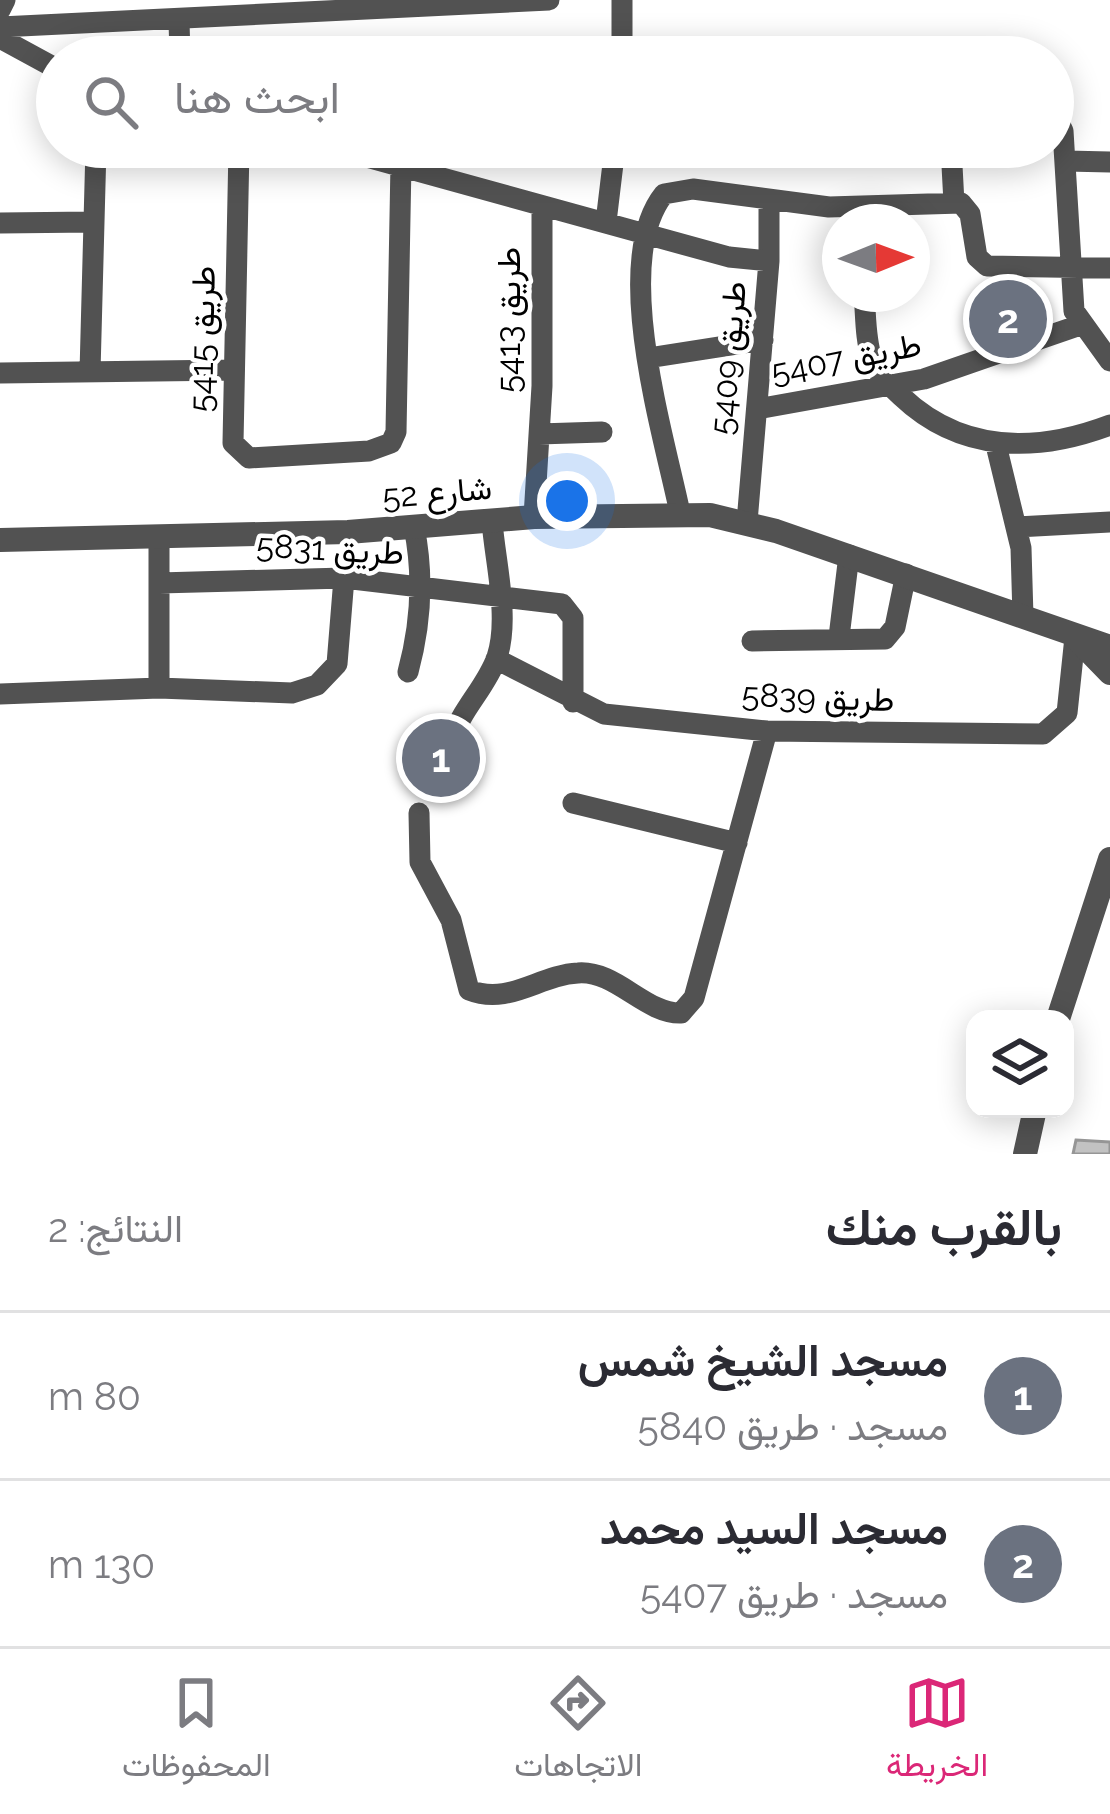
<!DOCTYPE html>
<html lang="ar">
<meta charset="utf-8">
<style>
:root{--surface:#fff;--page:#f7f7f7;--text:#2b2b33;--muted:#7c7c81;--line:#e1e1e2;--accent:#db2777}
body{margin:0;font-family:Raleway,Vazirmatn,sans-serif;background:var(--page);color:var(--text);direction:rtl}
.controls{position:absolute;right:36px;bottom:36px;display:grid;overflow:hidden;border-radius:24px;box-shadow:0 6px 30px #0003}
.controls button{width:108px;height:108px;display:grid;place-items:center;padding:0;border:0;border-bottom:3px solid var(--line);background:var(--surface);color:var(--text);font:60px sans-serif}
.compass{position:absolute;left:822px;top:204px;width:108px;height:108px;border-radius:50%;background:var(--surface);box-shadow:0 6px 30px #0003;rotate:89deg}
.you{position:absolute;left:567px;top:501px;width:42px;height:42px;margin:-30px;border:9px solid #fff;border-radius:50%;background:#1a73e8;box-shadow:0 0 0 18px #1a73e833}
.badge{display:grid;place-items:center;width:78px;height:78px;border-radius:50%;background:var(--accent);color:#fff;font-size:39px;font-weight:700}
.pin{position:absolute;translate:-50% -50%;border:6px solid #fff;box-shadow:0 3px 12px #0006}
.list{margin:0;padding:0;list-style:none}
h2{display:flex;justify-content:space-between;align-items:center;height:156px;margin:0;padding:0 48px;font-size:51px}
h2 small{font-size:39px;font-weight:400;color:var(--muted)}
.list li{display:grid;grid-template-columns:78px 1fr auto;gap:36px;align-items:center;box-sizing:border-box;height:168px;padding:0 48px;border-top:3px solid var(--line)}
.list b{display:block;font-size:45px;white-space:nowrap}
.list p{margin:0;font-size:39px;white-space:nowrap;color:var(--muted)}
.list em{font-size:39px;font-style:normal;color:var(--muted)}
.icon{flex:none;width:66px;height:66px;fill:none;stroke:currentColor;stroke-width:2;stroke-linecap:round;stroke-linejoin:round}
.map{position:relative;flex:none;width:1110px;height:1154px;overflow:hidden;direction:ltr}
.search{position:absolute;background:var(--surface);box-shadow:0 6px 30px #0003;left:36px;right:36px;top:36px;height:132px;display:flex;align-items:center;gap:30px;box-sizing:border-box;padding:0 42px;border-radius:66px;color:var(--muted);font-size:45px}
.sheet{height:492px;background:var(--surface)}
nav{display:flex;justify-content:space-around;align-items:center;box-sizing:border-box;height:168px;border-top:3px solid var(--line);background:var(--surface);font-size:33px;color:var(--muted)}
nav a{display:grid;justify-items:center;gap:6px}
nav .on{color:var(--accent)}
.map>svg:first-child{display:block}
</style>
<div class="map">
<svg width="1110" height="1154" viewBox="0 0 1110 1154">
<rect width="100%" height="100%" fill="#fff"/>
<path fill="#c2c2c2" stroke="#969696" stroke-width="3" d="M 1076,1140 L 1110,1142 L 1110,1154 L 1073,1154 Z"/>
<g fill="none" stroke-linecap="round" stroke-linejoin="round">
<path stroke="#525252" stroke-width="21" d="M 0,10 L 5,0
M 179,21 L 180,57
M 0,27 L 549,0
M 0,38 L 57,69
M 622,57 L 622,0
M 1053,110 L 1063,131 L 1074,311 L 1110,361
M 239,147 L 233,443 L 249,458 L 369,451 L 391,443 L 396,432 L 401,163
M 330,147 L 729,257 L 769,261
M 951,147 L 954,203
M 1066,161 L 1110,162
M 606,222 L 615,147
M 0,223 L 92,222
M 864,294 C 866,315 865,339 872,359 C 877,374 889,385 901,396 C 961,453 1036,453 1110,425
M 648,358 L 763,340
M 90,372 L 96,147
M 0,373 L 233,370
M 757,409 L 924,379 L 1083,324
M 539,434 L 602,432
M 996,445 L 1021,548 L 1023,617
M 680,513 C 664,435 610,261 664,194 L 693,189 L 829,207 L 961,203 L 970,214 L 977,257 L 987,266 L 1110,268
M 534,517 L 542,386 L 542,207
M 747,522 L 769,261 L 769,199
M 1017,527 L 1110,522
M 159,537 L 159,688
M 159,583 L 344,578 L 562,604 L 573,618 L 573,702
M 839,637 L 849,555
M 752,641 L 885,639 L 895,627 L 906,574
M 496,659 L 604,714 L 767,731 L 1043,734 L 1067,713 L 1075,637
M 408,672 C 421,624 424,576 414,527
M 0,694 L 159,688 L 292,693 L 317,685 L 337,664 L 344,578
M 451,742 C 460,710 486,688 497,657 C 510,618 495,562 492,521
M 573,803 L 737,843
M 419,813 L 420,862 L 451,920 L 469,990 C 509,1006 539,975 578,973 C 616,970 645,1014 681,1013 L 694,998 L 767,731"/>
<path stroke="#525252" stroke-width="24" d="M 0,540 L 348,532 L 534,517 L 710,515 L 776,531 L 1110,647
M 1077,639 L 1110,673
M 1058,1019 L 1110,859
M 1025,1154 L 1035,1109"/>
</g>
<g text-anchor="middle" dominant-baseline="central" stroke-width="9" stroke-linejoin="round" paint-order="stroke">
<g font-size="33" fill="#000" stroke="#fff">
<text transform="translate(508 320) rotate(-90)">طريق 5413</text>
<text transform="translate(202 339) rotate(-89)">طريق 5415</text>
<text transform="translate(728 358) rotate(-85)">طريق 5409</text>
<text transform="translate(846 358) rotate(-11)">طريق 5407</text>
<text transform="translate(437 492) rotate(-5)">شارع 52</text>
<text transform="translate(330 549) rotate(3)">طريق 5831</text>
<text transform="translate(818 697) rotate(2)">طريق 5839</text>
</g>
</g>
</svg>
<div class="controls">
<button><svg class="icon" aria-label="layers" viewBox="0 0 24 24"><path d="M12 4l9 5-9 5-9-5zM3 14l9 5 9-5"/></svg></button>
</div>
<svg class="compass" viewBox="-18 -18 36 36"><path d="M0-13l5 13h-10z" fill="#e53935"/><path d="M0 13l5-13h-10z" fill="#7c7c81"/></svg>
<div class="you"></div>
<div class="pin badge" style="left:441px;top:758px;background:#6b7280">1</div>
<div class="pin badge" style="left:1008px;top:319px;background:#6b7280">2</div>
<div class="search"><svg class="icon" aria-label="search" viewBox="0 0 24 24"><circle cx="10" cy="10" r="6"/><path d="M15 15l6 6"/></svg>ابحث هنا</div>
</div>
<section class="sheet">
<h2>بالقرب منك<small>النتائج: 2</small></h2>
<ul class="list">
<li><span class="badge" style="background:#6b7280">1</span><div><b>مسجد الشيخ شمس</b><p>مسجد · طريق 5840</p></div><em>80 m</em></li>
<li><span class="badge" style="background:#6b7280">2</span><div><b>مسجد السيد محمد</b><p>مسجد · طريق 5407</p></div><em>130 m</em></li>
</ul>
</section>
<nav>
<a class="on"><svg class="icon" aria-label="map" viewBox="0 0 24 24"><path d="M3 6l6-2 6 2 6-2v14l-6 2-6-2-6 2zM9 4v14M15 6v14"/></svg>الخريطة</a>
<a><svg class="icon" aria-label="directions" viewBox="0 0 24 24"><path d="M12 3l9 9-9 9-9-9zM9 14v-3h6M13 9l2 2-2 2"/></svg>الاتجاهات</a>
<a><svg class="icon" aria-label="saved" viewBox="0 0 24 24"><path d="M7 4h10v16l-5-4-5 4z"/></svg>المحفوظات</a>
</nav>
